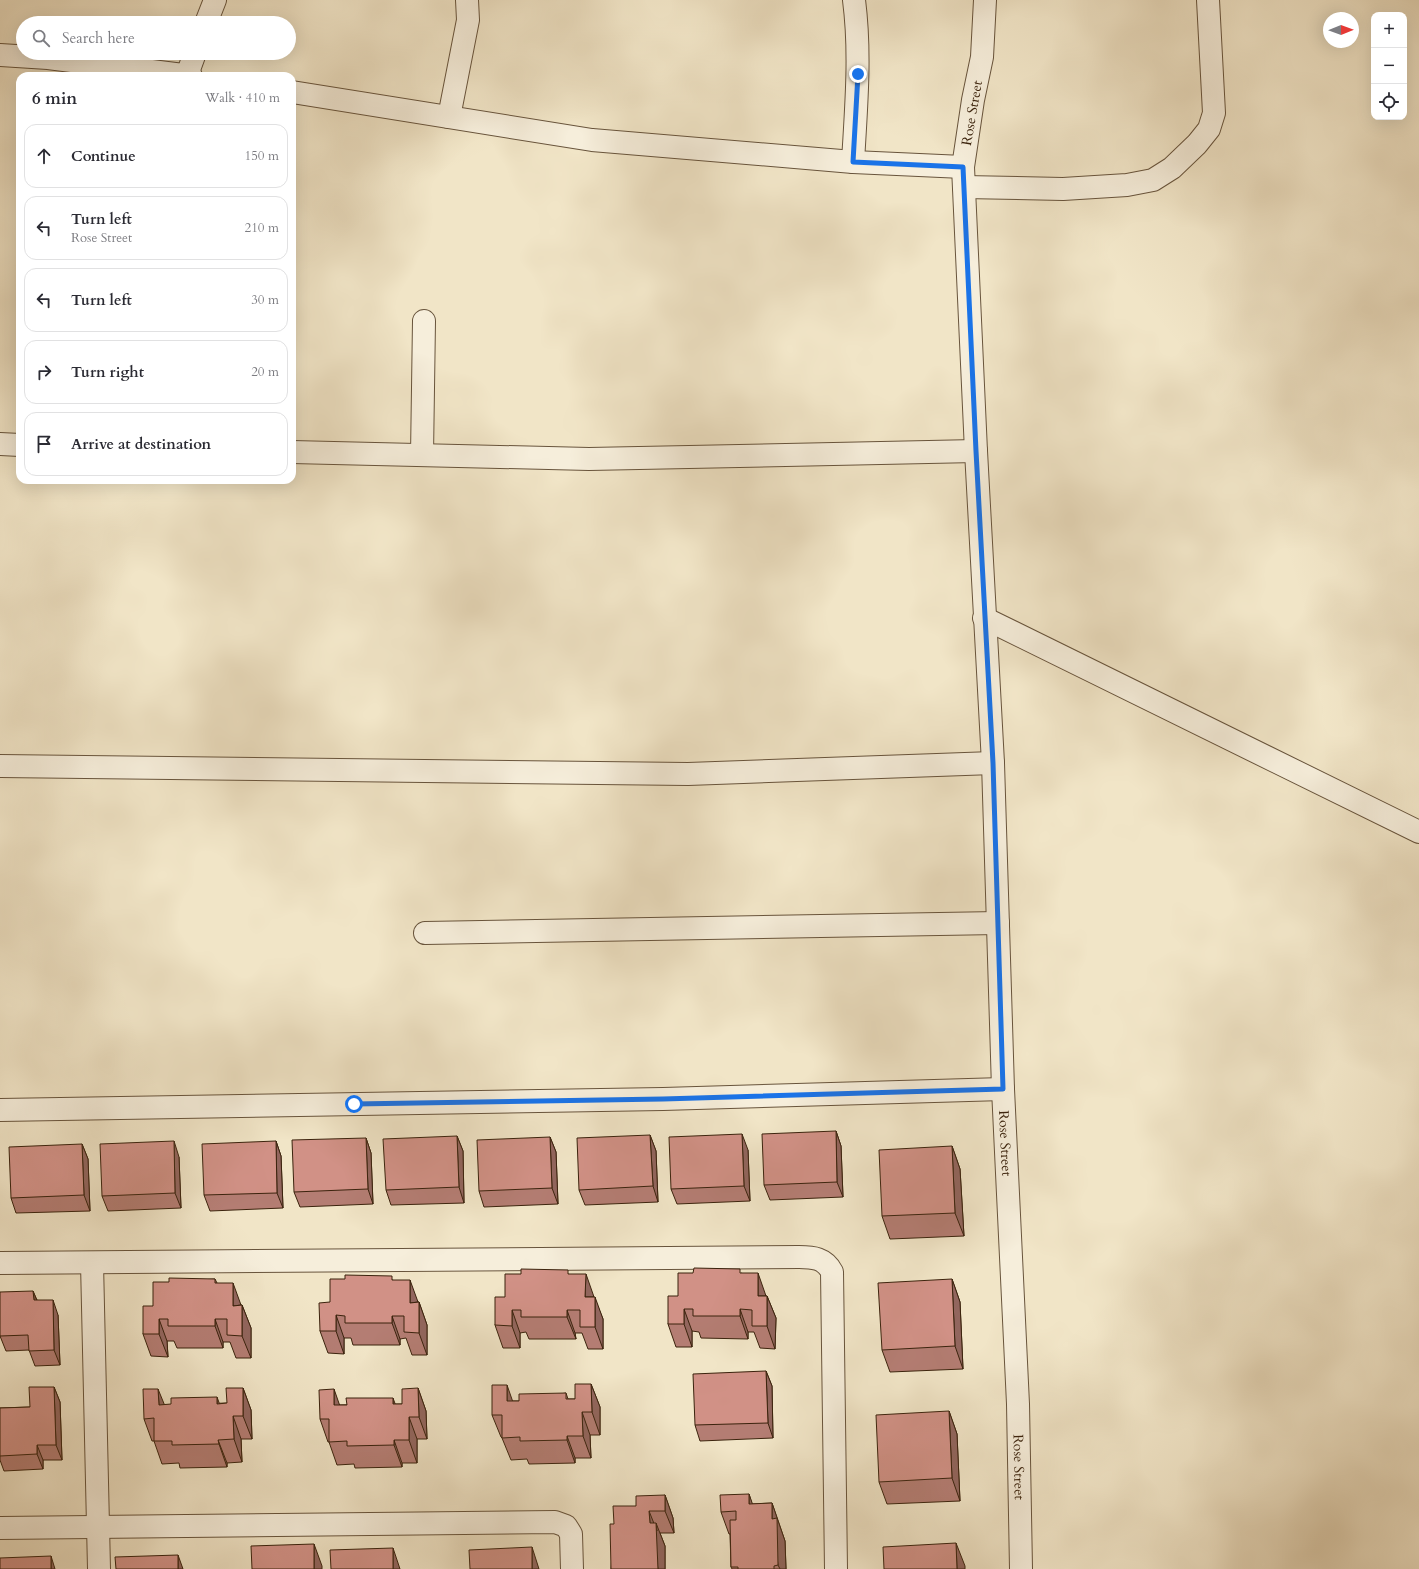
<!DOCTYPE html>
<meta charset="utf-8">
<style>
:root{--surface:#fff;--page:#f2f2f3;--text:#2b2b33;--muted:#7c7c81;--line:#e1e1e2}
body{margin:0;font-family:Cardo,serif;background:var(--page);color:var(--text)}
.controls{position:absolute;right:12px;top:12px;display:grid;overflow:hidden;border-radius:8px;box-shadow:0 4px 16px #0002}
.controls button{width:36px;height:36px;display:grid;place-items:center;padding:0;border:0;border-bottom:1px solid var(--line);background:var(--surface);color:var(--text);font:20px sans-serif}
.compass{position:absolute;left:1323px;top:12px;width:36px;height:36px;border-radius:50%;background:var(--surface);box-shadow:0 4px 16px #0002;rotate:89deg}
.stop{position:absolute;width:12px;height:12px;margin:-9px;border:3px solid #1a73e8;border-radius:50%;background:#fff}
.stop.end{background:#1a73e8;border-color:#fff;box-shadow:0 1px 4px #0008}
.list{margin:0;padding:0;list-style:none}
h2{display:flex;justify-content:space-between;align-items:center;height:52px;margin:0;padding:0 16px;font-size:17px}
h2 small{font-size:13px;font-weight:400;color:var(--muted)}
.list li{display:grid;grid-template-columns:26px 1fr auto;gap:12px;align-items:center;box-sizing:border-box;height:64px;margin:0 8px 8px;padding:0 8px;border:1px solid var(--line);border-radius:12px}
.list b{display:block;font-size:15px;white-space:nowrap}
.list p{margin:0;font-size:13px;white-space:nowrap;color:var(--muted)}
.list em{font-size:13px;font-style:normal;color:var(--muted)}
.icon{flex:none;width:22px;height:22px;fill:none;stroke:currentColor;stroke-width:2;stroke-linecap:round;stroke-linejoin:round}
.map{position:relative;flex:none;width:1419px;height:1569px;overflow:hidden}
.search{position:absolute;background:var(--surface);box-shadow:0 4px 16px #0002;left:16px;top:16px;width:280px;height:44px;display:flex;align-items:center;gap:10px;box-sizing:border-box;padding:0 14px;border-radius:22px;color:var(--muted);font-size:15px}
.panel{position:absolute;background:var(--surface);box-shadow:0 4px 16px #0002;left:16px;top:72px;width:280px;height:412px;border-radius:12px}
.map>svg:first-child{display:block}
</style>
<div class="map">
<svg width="1419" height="1569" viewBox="0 0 1419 1569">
<rect width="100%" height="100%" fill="#f1e5c7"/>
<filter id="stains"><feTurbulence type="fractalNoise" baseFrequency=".005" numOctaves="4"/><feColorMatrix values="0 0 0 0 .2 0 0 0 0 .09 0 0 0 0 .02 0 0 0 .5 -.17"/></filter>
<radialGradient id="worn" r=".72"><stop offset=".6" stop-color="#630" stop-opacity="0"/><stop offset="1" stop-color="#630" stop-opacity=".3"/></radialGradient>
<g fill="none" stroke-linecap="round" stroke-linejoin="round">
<g stroke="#68543c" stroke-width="24">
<g id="minor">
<path id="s1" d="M 985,0 L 982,57 L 973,100 L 963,167 L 976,451 L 993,763 L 1003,1089 L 1018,1404 L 1021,1569"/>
<path d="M 206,23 L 215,0"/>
<path d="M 0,55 L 48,58 L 191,76"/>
<path d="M 187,75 L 195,53"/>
<path d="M 292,92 L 592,140 L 853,162 L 963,167"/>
<path d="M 449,117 L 468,20 L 467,0"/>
<path d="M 853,162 C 856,108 861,54 854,0"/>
<path d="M 964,187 L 1063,189 L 1127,185 L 1153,180 L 1172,168 L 1197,144 L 1209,129 L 1214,113 L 1208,0"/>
<path d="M 0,444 L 20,445"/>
<path d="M 292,452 L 589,459 L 976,451"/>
<path d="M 422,455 L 424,321"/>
<path d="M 984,618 L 1419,832"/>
<path d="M 0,766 L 688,774 L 993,763"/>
<path d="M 425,933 L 998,923"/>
<path d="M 0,1110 L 663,1099 L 1003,1089"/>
<path d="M 0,1263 L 799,1257 C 813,1257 825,1258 832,1272 L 836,1569"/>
<path d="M 92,1263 L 99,1569"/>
<path d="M 0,1528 L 555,1522 L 566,1526 L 571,1534 L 572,1569"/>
</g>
</g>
<use href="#minor" stroke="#f6eedb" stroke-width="22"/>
</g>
<path fill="#b47d73" stroke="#3b230d" d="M 836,1131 L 841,1146 L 843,1197 L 770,1200 L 764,1185 Z
M 650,1135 L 656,1151 L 658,1202 L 585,1205 L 579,1190 Z
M 457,1136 L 463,1151 L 464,1203 L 391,1205 L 386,1190 Z
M 550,1137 L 556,1152 L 558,1204 L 484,1207 L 479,1191 Z
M 366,1138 L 371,1153 L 373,1204 L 300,1207 L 294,1192 Z
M 276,1141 L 281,1156 L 283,1208 L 210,1211 L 204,1195 Z
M 82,1144 L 88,1159 L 90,1211 L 16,1213 L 11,1198 Z
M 952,1146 L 960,1169 L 964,1236 L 890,1239 L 882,1216 Z
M 748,1150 L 750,1201 L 677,1204 L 671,1189 Z
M 179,1157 L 181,1208 L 108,1211 L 102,1196 Z
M 742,1273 L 766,1296 L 767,1296 L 776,1318 L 775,1349 L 760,1348 L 754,1332 L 748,1332 L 748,1339 L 701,1338 L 699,1332 L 692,1331 L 692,1347 L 676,1347 L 668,1324 L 678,1296 Z
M 569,1274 L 594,1297 L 603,1319 L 603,1349 L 588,1349 L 582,1333 L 575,1333 L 576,1339 L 529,1339 L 526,1332 L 520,1333 L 520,1348 L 503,1348 L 495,1325 L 505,1297 Z
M 215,1279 L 217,1283 L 241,1305 L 242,1305 L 251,1328 L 251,1358 L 236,1358 L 230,1342 L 223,1342 L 223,1348 L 177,1348 L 174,1341 L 167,1341 L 168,1357 L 151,1356 L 143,1334 L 153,1306 L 169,1282 Z
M 952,1279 L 960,1302 L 963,1369 L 890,1372 L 882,1350 Z
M 393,1280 L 418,1302 L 419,1302 L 427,1325 L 427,1355 L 412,1355 L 406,1338 L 400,1339 L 400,1345 L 353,1345 L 351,1338 L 344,1338 L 344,1354 L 328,1353 L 320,1331 L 330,1302 Z
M 33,1291 L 37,1300 L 58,1315 L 60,1365 L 35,1366 L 29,1350 L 6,1351 L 0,1336 Z
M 766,1371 L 772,1386 L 773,1438 L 700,1441 L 695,1425 Z
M 591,1384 L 600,1407 L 600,1435 L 590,1435 L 591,1458 L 575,1458 L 575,1463 L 529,1464 L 527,1459 L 511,1460 L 502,1438 L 501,1437 L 492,1415 L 513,1401 L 519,1401 L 566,1393 L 568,1399 L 575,1399 Z
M 54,1387 L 60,1402 L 62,1460 L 43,1460 L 43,1469 L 4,1471 L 0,1460 L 0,1408 L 30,1407 Z
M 243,1388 L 251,1410 L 252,1439 L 241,1439 L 242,1462 L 227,1463 L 227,1467 L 180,1468 L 179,1463 L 162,1464 L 154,1441 L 152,1441 L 144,1419 L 164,1405 L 227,1403 Z
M 418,1388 L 426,1411 L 427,1439 L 417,1439 L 417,1463 L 402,1463 L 402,1467 L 355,1468 L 354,1464 L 337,1465 L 329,1442 L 328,1442 L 320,1419 L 339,1405 L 402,1404 Z
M 949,1411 L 957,1434 L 960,1501 L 887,1504 L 879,1482 Z
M 749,1494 L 752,1504 L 772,1503 L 785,1541 L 786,1569 L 732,1569 L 731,1567 L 730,1534 L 729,1534 L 721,1512 Z
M 665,1495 L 673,1518 L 674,1533 L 660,1533 L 665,1546 L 665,1569 L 611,1569 L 614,1524 L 636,1506 Z"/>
<path fill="#92665e" stroke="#3b230d" d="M 836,1131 L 841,1146 L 843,1197 L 837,1182 Z
M 742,1134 L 748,1150 L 750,1201 L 744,1186 Z
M 650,1135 L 656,1151 L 658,1202 L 653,1186 Z
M 457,1136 L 463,1151 L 464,1203 L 459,1187 Z
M 550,1137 L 556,1152 L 558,1204 L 552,1188 Z
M 366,1138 L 371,1153 L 373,1204 L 368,1189 Z
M 174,1141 L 179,1157 L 181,1208 L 175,1193 Z
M 276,1141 L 281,1156 L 283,1208 L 277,1193 Z
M 82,1144 L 88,1159 L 90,1211 L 84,1195 Z
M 952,1146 L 960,1169 L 964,1236 L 955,1213 Z
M 758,1273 L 766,1296 L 758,1296 Z
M 586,1274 L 594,1297 L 585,1297 Z
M 952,1279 L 960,1302 L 963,1369 L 955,1346 Z
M 410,1280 L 418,1302 L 410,1303 Z
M 233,1283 L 241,1305 L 233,1306 Z
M 33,1291 L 39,1306 L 34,1300 Z
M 767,1296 L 776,1318 L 775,1349 L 767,1326 Z
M 595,1297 L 603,1319 L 603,1349 L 595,1327 Z
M 53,1300 L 58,1315 L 60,1365 L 54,1350 Z
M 419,1302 L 427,1325 L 427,1355 L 419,1333 Z
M 242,1305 L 251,1328 L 251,1358 L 242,1336 Z
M 684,1309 L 692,1331 L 692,1347 L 684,1324 Z
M 740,1309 L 748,1332 L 748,1339 L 740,1316 Z
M 512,1310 L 520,1333 L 520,1348 L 512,1326 Z
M 567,1310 L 575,1333 L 576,1339 L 567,1317 Z
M 336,1315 L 344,1338 L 344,1354 L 336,1331 Z
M 392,1316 L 400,1339 L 400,1345 L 392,1323 Z
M 159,1319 L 167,1341 L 168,1357 L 159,1334 Z
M 215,1319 L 223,1342 L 223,1348 L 215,1326 Z
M 766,1371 L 772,1386 L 773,1438 L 768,1423 Z
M 591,1384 L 600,1407 L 600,1435 L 592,1412 Z
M 507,1385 L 515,1408 L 507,1401 Z
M 54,1387 L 60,1402 L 62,1460 L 56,1445 Z
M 243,1388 L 251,1410 L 252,1439 L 243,1416 Z
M 418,1388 L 426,1411 L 427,1439 L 419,1417 Z
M 158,1389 L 167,1411 L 159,1405 Z
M 334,1389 L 342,1412 L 334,1405 Z
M 217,1397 L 225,1419 L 217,1404 Z
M 393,1398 L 401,1420 L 393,1404 Z
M 949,1411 L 957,1434 L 960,1501 L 952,1478 Z
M 582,1412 L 590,1435 L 591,1458 L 583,1436 Z
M 233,1416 L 241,1439 L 242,1462 L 234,1439 Z
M 409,1417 L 417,1439 L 417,1463 L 409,1440 Z
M 567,1436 L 575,1458 L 575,1463 L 567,1440 Z
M 218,1440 L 227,1463 L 227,1467 L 219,1444 Z
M 394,1440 L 402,1463 L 402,1467 L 394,1445 Z
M 37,1445 L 43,1460 L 43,1469 L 37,1454 Z
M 749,1494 L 757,1517 L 749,1504 Z
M 665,1495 L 673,1518 L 674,1533 L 665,1511 Z
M 772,1503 L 785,1541 L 786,1569 L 780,1569 L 778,1565 L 772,1519 Z
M 649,1511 L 657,1531 L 656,1523 L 665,1546 L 665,1569 L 658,1569 L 650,1523 Z
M 956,1543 L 965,1566 L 965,1569 L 957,1569 Z
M 314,1544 L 322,1566 L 322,1569 L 314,1569 Z
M 532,1547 L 539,1569 L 532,1569 Z
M 393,1548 L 400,1569 L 393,1569 Z
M 178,1555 L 183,1569 L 178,1569 Z
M 51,1556 L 55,1569 L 51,1569 Z"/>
<path fill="#d19186" stroke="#3b230d" d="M 836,1131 L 837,1182 L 764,1185 L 762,1134 Z
M 742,1134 L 744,1186 L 671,1189 L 669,1137 Z
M 650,1135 L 653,1186 L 579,1190 L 577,1138 Z
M 457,1136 L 459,1187 L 386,1190 L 383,1139 Z
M 550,1137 L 552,1188 L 479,1191 L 477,1140 Z
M 366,1138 L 368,1189 L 294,1192 L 292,1140 Z
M 174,1141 L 175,1193 L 102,1196 L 100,1144 Z
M 276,1141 L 277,1193 L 204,1195 L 202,1144 Z
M 82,1144 L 84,1195 L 11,1198 L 9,1147 Z
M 952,1146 L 955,1213 L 882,1216 L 879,1150 Z
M 694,1268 L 740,1269 L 740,1273 L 758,1273 L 758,1296 L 767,1296 L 767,1326 L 752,1326 L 752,1310 L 740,1309 L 740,1316 L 693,1316 L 693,1309 L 684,1309 L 684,1324 L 668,1324 L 668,1296 L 678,1296 L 678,1273 L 693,1273 Z
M 521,1269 L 568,1270 L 568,1274 L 586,1274 L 585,1297 L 595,1297 L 595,1327 L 580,1327 L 580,1310 L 567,1310 L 567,1317 L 521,1317 L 521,1310 L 512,1310 L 512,1326 L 495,1325 L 495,1297 L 505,1297 L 505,1274 L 521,1274 Z
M 345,1275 L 392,1276 L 392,1280 L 410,1280 L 410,1303 L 419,1302 L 419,1333 L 404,1332 L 404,1316 L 392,1316 L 392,1323 L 345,1323 L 345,1316 L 336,1315 L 336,1331 L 320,1331 L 319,1303 L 330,1302 L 330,1279 L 345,1279 Z
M 169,1278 L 215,1279 L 215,1283 L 233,1283 L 233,1306 L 242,1305 L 242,1336 L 227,1335 L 227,1319 L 215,1319 L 215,1326 L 168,1326 L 168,1319 L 159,1319 L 159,1334 L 143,1334 L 143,1306 L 153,1306 L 153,1282 L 169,1282 Z
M 952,1279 L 955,1346 L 882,1350 L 878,1283 Z
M 33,1291 L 34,1300 L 53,1300 L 54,1350 L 29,1351 L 28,1335 L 0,1336 L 0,1292 Z
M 766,1371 L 768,1423 L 695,1425 L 693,1374 Z
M 575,1384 L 591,1384 L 592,1412 L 582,1412 L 583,1436 L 567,1436 L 567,1440 L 520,1441 L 520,1437 L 502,1438 L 502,1415 L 492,1415 L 492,1385 L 507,1385 L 507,1401 L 519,1401 L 519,1394 L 566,1393 L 566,1399 L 575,1399 Z
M 29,1387 L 54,1387 L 56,1445 L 37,1445 L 37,1454 L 0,1456 L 0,1408 L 30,1407 Z
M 226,1388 L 243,1388 L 243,1416 L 233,1416 L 234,1439 L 218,1440 L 219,1444 L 172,1445 L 172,1441 L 154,1441 L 154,1418 L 144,1419 L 143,1389 L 158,1389 L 159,1405 L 171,1404 L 171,1398 L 217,1397 L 217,1404 L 227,1403 Z
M 418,1388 L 419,1417 L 409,1417 L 409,1440 L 394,1440 L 394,1445 L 347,1446 L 347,1441 L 329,1442 L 329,1419 L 320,1419 L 319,1390 L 334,1389 L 334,1405 L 347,1405 L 346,1398 L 393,1398 L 393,1404 L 402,1404 L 402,1389 Z
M 949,1411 L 952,1478 L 879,1482 L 876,1415 Z
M 749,1494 L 749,1504 L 772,1503 L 772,1519 L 777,1518 L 778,1565 L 774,1566 L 774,1569 L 738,1569 L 738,1567 L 731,1567 L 730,1520 L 736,1520 L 736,1511 L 721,1512 L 720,1495 Z
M 665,1495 L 665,1511 L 649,1511 L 650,1523 L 656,1523 L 658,1569 L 611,1569 L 610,1524 L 614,1524 L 613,1506 L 636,1506 L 636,1496 Z
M 956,1543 L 957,1569 L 884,1569 L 883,1547 Z
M 314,1544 L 314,1569 L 252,1569 L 251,1546 Z
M 532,1547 L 532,1569 L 470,1569 L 469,1550 Z
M 393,1548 L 393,1569 L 331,1569 L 330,1550 Z
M 178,1555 L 178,1569 L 116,1569 L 115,1557 Z
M 51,1556 L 51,1569 L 0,1569 L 0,1558 Z"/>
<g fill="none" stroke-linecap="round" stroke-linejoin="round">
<path stroke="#1a73e8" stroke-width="5" d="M 354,1104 L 663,1099 L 1003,1089 L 993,763 L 976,451 L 963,167 L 853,162 L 858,74"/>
</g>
<g text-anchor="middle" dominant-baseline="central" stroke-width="3" stroke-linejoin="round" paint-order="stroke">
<g font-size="14" fill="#3b230d" stroke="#f6eedb">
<text transform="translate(972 113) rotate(-80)">Rose Street</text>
<text stroke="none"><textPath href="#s1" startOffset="1146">Rose Street</textPath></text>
<text stroke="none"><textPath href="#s1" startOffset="1470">Rose Street</textPath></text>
</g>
</g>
<rect width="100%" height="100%" filter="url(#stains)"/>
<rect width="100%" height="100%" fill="url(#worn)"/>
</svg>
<div class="controls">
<button>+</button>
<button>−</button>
<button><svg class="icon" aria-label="locate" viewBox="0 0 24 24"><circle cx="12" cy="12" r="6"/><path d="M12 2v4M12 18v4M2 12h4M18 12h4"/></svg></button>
</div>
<svg class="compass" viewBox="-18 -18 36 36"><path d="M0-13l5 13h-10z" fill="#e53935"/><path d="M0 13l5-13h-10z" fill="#7c7c81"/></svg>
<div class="stop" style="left:354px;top:1104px"></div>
<div class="stop end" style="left:858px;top:74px"></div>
<div class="search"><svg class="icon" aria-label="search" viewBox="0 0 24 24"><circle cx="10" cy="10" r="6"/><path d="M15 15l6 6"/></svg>Search here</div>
<section class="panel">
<h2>6 min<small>Walk · 410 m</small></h2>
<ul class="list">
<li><svg class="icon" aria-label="ahead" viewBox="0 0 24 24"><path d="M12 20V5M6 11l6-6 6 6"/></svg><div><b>Continue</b></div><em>150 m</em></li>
<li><svg class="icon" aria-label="left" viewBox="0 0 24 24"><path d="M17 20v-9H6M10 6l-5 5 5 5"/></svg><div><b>Turn left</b><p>Rose Street</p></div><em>210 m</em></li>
<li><svg class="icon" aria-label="left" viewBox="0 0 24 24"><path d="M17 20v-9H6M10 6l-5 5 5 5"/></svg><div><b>Turn left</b></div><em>30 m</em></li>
<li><svg class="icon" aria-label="right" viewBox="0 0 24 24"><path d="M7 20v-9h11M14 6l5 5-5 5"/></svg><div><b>Turn right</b></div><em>20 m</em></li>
<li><svg class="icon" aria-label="arrive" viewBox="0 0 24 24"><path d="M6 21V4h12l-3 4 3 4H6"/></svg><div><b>Arrive at destination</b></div></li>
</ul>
</section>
</div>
